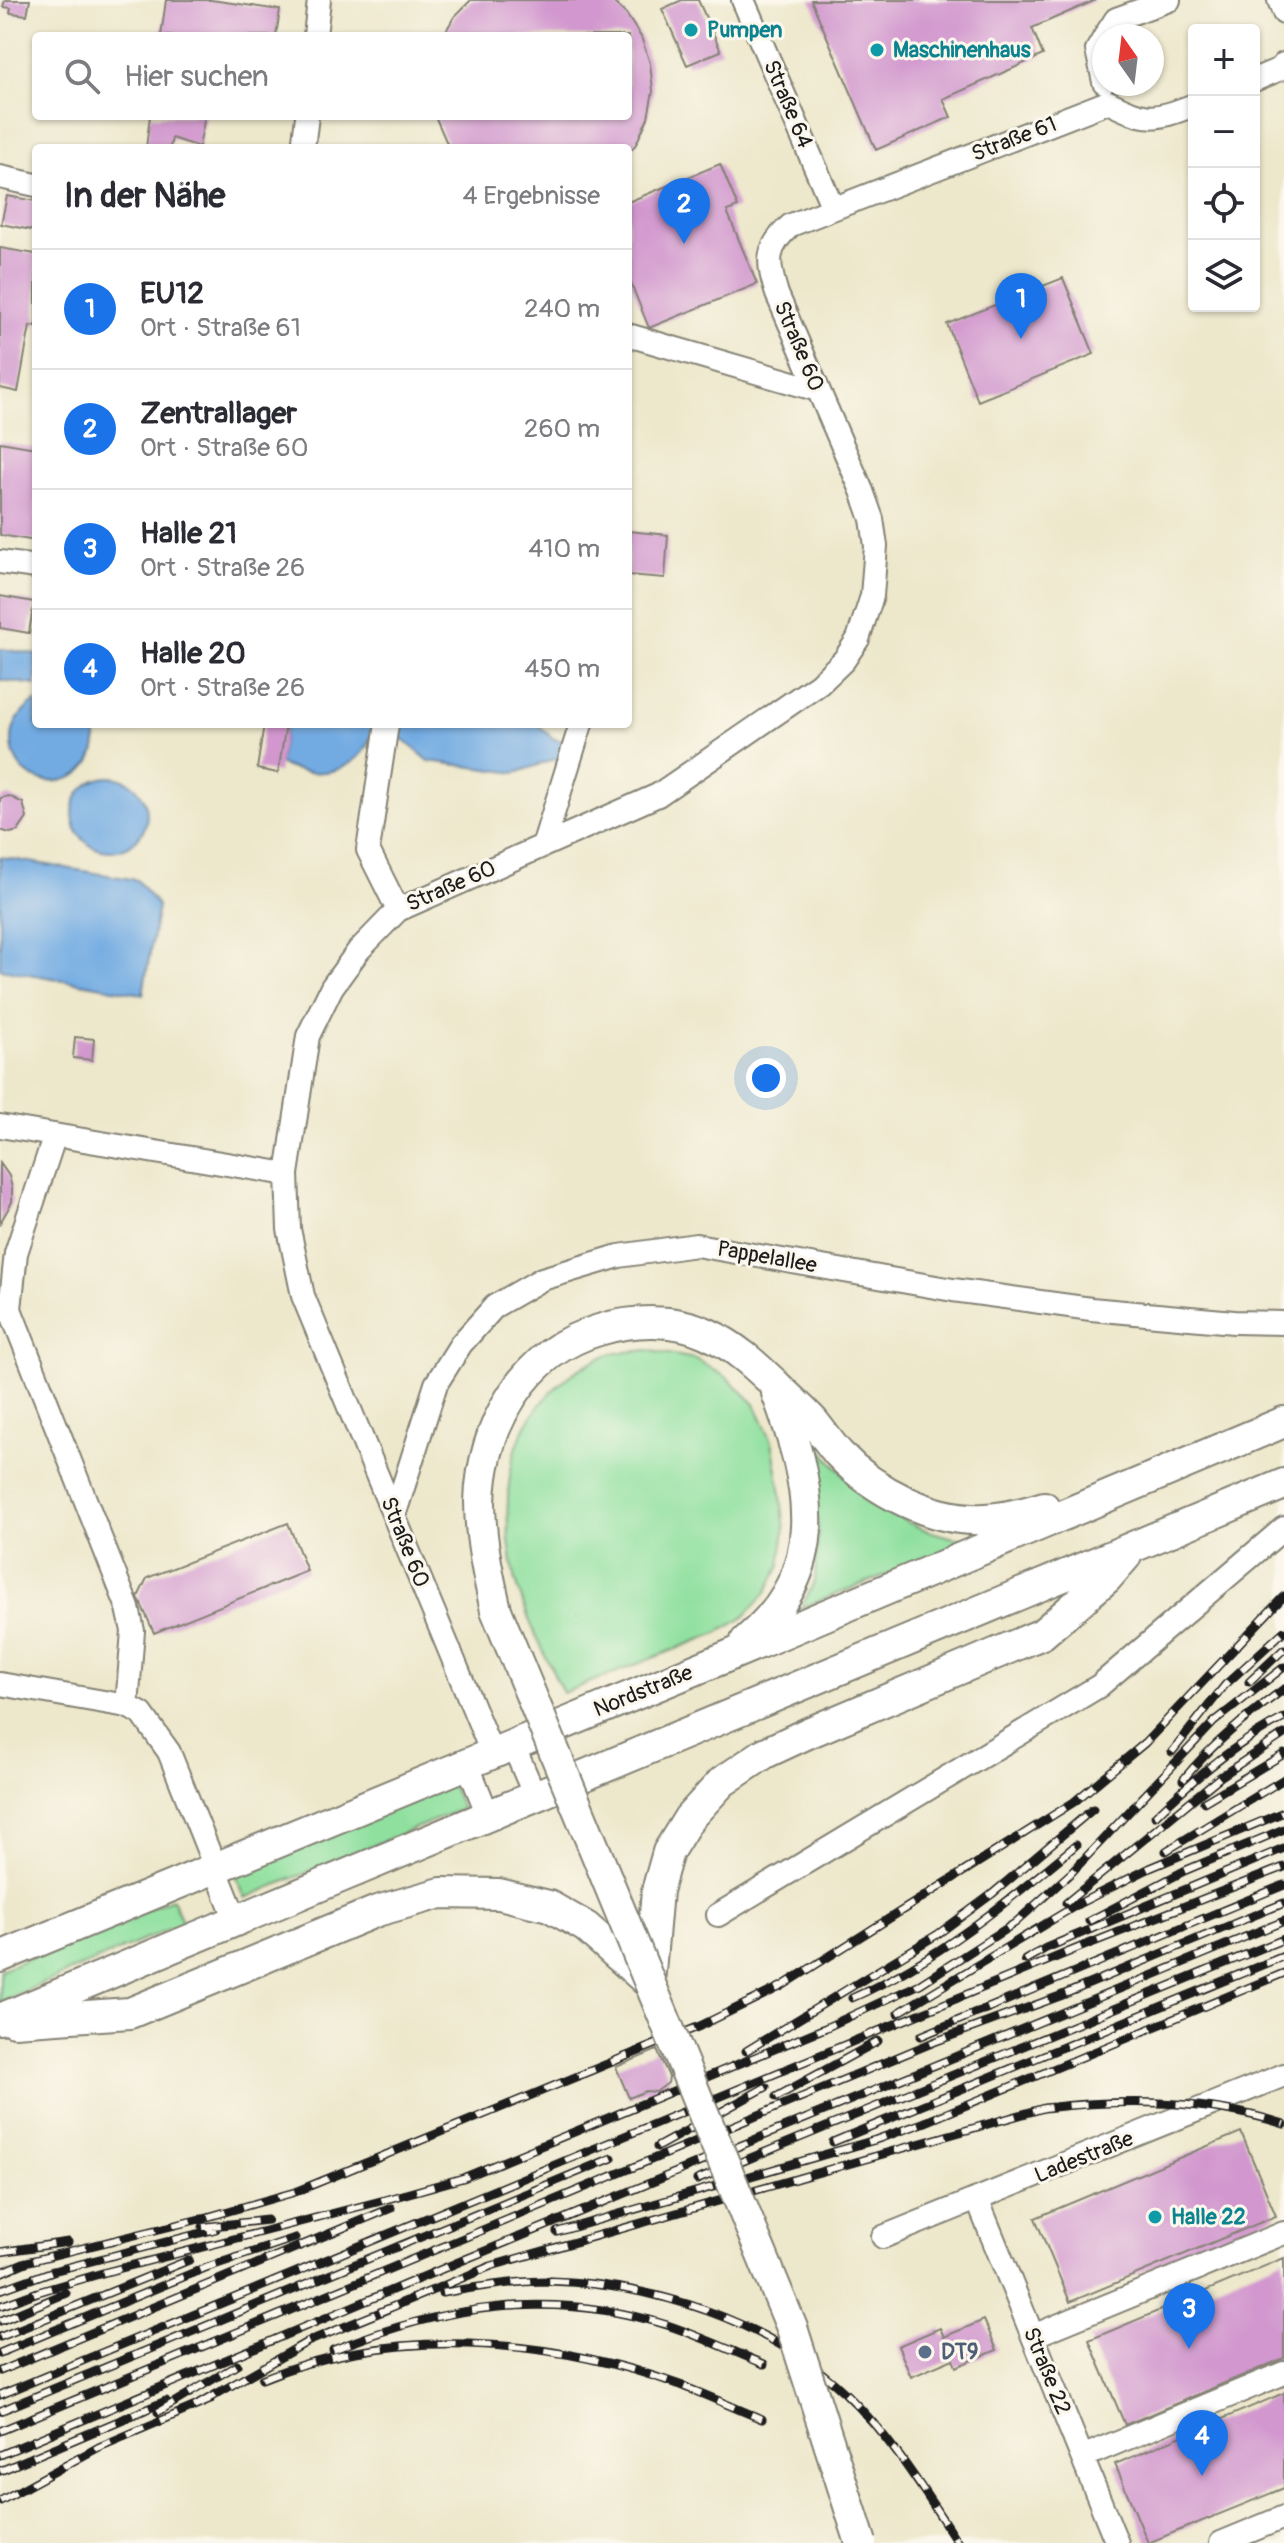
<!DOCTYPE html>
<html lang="de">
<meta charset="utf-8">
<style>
:root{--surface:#fff;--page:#f7f7f7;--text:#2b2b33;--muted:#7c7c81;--line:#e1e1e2;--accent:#1a73e8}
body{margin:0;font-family:Pangolin,sans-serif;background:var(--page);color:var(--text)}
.controls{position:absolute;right:24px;top:24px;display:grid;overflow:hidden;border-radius:8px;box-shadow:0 2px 6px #0004}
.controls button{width:72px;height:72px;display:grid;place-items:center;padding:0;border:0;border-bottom:2px solid var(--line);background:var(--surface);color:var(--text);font:40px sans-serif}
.compass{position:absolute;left:1092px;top:24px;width:72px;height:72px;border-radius:50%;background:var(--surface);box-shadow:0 2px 6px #0004;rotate:346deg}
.you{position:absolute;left:766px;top:1078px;width:28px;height:28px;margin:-20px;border:6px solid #fff;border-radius:50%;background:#1a73e8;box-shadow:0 0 0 12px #1a73e833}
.badge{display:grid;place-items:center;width:52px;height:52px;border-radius:50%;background:var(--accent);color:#fff;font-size:26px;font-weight:700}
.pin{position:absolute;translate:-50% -66px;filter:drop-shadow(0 2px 4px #0008)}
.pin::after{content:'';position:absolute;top:42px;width:28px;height:24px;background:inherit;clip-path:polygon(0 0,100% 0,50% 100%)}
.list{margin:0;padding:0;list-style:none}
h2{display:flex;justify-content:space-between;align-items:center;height:104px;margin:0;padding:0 32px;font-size:34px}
h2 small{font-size:26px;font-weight:400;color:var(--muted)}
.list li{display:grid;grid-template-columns:52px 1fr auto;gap:24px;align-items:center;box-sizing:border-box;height:120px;padding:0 32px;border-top:2px solid var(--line)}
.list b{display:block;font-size:30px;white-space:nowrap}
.list p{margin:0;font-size:26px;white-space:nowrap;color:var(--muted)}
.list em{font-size:26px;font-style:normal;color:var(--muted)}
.icon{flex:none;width:44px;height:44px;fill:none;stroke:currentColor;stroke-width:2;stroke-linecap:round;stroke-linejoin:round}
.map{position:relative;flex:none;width:1284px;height:2543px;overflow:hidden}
.search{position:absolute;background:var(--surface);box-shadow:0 2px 6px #0004;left:32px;top:32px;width:600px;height:88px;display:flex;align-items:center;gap:20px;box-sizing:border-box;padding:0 28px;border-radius:8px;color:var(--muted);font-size:30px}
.panel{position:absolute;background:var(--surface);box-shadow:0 2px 6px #0004;left:32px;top:144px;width:600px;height:584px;border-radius:8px}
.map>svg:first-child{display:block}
</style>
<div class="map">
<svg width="1284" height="2543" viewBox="0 0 1284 2543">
<rect width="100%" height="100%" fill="#fbf7ec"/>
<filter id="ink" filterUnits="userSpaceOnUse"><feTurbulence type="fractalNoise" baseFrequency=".0125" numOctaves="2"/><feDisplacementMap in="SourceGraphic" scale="16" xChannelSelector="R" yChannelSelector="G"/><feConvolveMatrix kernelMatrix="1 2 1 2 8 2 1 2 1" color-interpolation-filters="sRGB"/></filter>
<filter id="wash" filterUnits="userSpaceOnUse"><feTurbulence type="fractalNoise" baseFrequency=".006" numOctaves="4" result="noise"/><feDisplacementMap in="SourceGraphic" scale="32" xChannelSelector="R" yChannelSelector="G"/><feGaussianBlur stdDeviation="1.8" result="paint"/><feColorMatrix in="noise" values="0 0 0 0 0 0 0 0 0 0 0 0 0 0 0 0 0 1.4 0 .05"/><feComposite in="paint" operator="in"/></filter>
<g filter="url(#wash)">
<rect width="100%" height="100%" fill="#ede7cb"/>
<path fill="#8fe09f" stroke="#567e5e" stroke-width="2" d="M 647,1350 L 695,1359 L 728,1378 L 755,1404 L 772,1441 L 780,1488 L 785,1530 L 780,1566 L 766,1593 L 743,1618 L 717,1633 L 563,1693 C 549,1662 531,1630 521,1597 C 506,1553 502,1491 517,1446 C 531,1406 566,1371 605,1356 C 617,1351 634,1352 647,1350 Z
M 802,1427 C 853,1488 889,1530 973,1541 L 801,1608 L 815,1581 L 818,1527 Z
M 450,1782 L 462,1809 L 245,1898 L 235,1873 Z
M 172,1899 L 183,1923 L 0,2002 L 0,1970 Z"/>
<path fill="#72abe2" stroke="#47647f" stroke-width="2" d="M 0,649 L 36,654 L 36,685 L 0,680 Z
M 36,701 L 36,724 L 94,724 C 111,791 16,802 12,743 C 11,724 21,711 36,701 Z
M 286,724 L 376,724 C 364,772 321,782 279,764 Z
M 399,724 L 537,724 L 554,739 L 568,742 L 564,762 L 555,759 L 516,773 L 429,761 L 398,735 Z
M73 814a37 37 0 1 1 74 0a37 37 0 1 1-74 0Z
M 0,857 L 137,880 L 158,906 L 143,994 L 0,969 Z"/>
<g id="blocks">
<path fill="#d197ce" d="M 5,0 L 30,0 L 27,15 L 10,13 L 11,8 L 3,7 Z
M 166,0 L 211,0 L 280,10 L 276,36 L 161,36 Z
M 471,0 L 611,0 L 626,14 L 641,37 L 650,63 L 653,91 L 648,118 L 636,144 L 628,154 L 628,148 L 449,148 L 435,116 L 628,116 L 628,36 L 443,36 L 454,17 Z
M 682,0 L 698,0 L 721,51 L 687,65 L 662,9 Z
M 811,0 L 1096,0 L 1032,28 L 1043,55 L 943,99 L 951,117 L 876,150 Z
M 150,116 L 205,116 L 199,147 L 172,138 L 170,148 L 146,148 Z
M 720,164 L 738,207 L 727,211 L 757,284 L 649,328 L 628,276 L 628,202 Z
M 7,196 L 36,201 L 36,231 L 1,224 Z
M 0,248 L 36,254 L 36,327 L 30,326 L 18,392 L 0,388 Z
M 1063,278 L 1094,354 L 978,401 L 947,324 Z
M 0,442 L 36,448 L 36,541 L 0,535 Z
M 628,531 L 668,535 L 665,578 L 628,575 Z
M 0,596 L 34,602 L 29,633 L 0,628 Z
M 264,724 L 286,724 L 278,773 L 257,769 Z
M 9,796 L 23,803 L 27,818 L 18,831 L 10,833 L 0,830 L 0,798 Z
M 75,1037 L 94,1039 L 92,1060 L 73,1058 Z
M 0,1163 L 9,1176 L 12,1188 L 12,1202 L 0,1223 Z
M 288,1523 L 307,1571 L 154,1633 L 138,1597 L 147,1578 Z
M 657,2050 L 669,2077 L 668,2083 L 656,2092 L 646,2091 L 629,2098 L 616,2067 Z
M 1241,2132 L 1276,2216 L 1070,2302 L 1035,2218 Z
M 1284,2258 L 1284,2358 L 1125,2425 L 1089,2340 Z
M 984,2320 L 997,2350 L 956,2367 L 953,2359 L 911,2377 L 898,2346 L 940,2328 L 944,2337 Z
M 1284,2393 L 1284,2488 L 1148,2543 L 1115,2464 Z"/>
</g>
</g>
<g filter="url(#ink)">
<use href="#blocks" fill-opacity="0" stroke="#848274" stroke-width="2"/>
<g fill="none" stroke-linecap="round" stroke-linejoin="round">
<g stroke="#848274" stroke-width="26">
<path id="street" d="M 743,0 L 833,208
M 1279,0 L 1284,13
M 315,36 L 319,0
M 1105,36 L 1116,19 L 1169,0
M 1104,38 L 1097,50 L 1104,82
M 1254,80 L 1280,69 L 1284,64
M 303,148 L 307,116
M 0,177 L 36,185
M 628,335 L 818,390
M 0,562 L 36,567
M 387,724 L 368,850 L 398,910
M 543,846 L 581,724
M 0,1126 L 287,1174
M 55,1135 L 16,1253 L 10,1309 L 128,1608 L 133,1631 L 127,1706
M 394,1516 L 436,1384 L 461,1344 L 495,1306 L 542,1279 L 619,1256 L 696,1245 L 953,1290 L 1091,1309 L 1234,1322 L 1284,1323
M 0,1684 L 127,1706 L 142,1714 L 169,1752 L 236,1920
M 513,1745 L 535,1796
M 492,1753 L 303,1296 L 289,1229 L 287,1174 L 308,1036 L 332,987 L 359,950 L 398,910 L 658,795 L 819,684 L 844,660 L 858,639 L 872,596 L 876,546 L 872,519 L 862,491 L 777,294 C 767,262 765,248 791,225 L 1108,102 C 1147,121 1153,121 1194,105
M 467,1763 L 488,1815
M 718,1915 L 1099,1686 L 1284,1528
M 977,2199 L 1117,2543
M 883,2237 L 1284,2075
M 1033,2336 L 1284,2233
M 1082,2457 L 1284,2373
M 1221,2543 L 1284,2517"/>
</g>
<g stroke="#848274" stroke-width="34">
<path id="secondary" d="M 496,1610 C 488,1575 480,1538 480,1502 C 482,1427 524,1351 599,1330 C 632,1320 674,1318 706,1333 C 735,1346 755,1365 778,1387 C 790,1399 802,1409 813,1421 C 822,1432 830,1444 839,1454 C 874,1491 933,1522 985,1519 C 1005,1518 1025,1513 1044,1507
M 746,1641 C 831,1570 811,1485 777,1393
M 0,1957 L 726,1657 L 1284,1422
M 649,1983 L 657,1891 L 668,1852 L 689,1818 L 722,1782 L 765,1753 L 808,1733 L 1042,1634 L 1107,1578 L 1126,1556
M 0,2019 L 1284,1484
M 14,2021 L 130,2013 L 377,1911 L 441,1893 L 499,1894 L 549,1906 L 586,1927 L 649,1983"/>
</g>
<use href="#street" stroke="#fff" stroke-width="22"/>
<use href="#secondary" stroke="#fff" stroke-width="30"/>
<g stroke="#1c1c1c" stroke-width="9">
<path id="rail" d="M 1249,1682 L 1284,1649
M 1172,1752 L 1225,1685 L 1284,1631
M 1183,1780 C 1212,1744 1247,1716 1284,1689
M 1204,1802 L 1284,1754
M 1155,1816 C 1193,1779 1237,1742 1284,1718
M 1166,1851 L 1284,1779
M 1066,1903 L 1220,1777 L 1284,1734
M 1089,1921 L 1184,1871 L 1284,1829
M 1025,1960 L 1046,1948 L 1284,1848
M 852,1998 C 936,1961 1006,1903 1076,1845
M 898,2013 L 1080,1903 L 1150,1868 L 1284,1812
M 921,2036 L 1284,1885
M 746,2051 L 938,1934 L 992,1894 L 1093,1809
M 776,2097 L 878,2041
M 833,2142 L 1284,1956
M 657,2147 L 766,2087
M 697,2180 L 1284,1939
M 203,2227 L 267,2220
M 557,2232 L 875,2140 L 923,2123 L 1284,1973
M 0,2252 L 68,2242
M 0,2273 L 26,2262 L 204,2218 L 295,2192 L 700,2026 L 782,1986 L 1074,1802 L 1145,1743 L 1284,1596
M 0,2290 L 53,2271 L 216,2229
M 442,2293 C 477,2287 514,2281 550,2281 C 654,2284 769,2321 845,2393 C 891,2437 924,2491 958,2543
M 0,2306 L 38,2292 L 106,2272 L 377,2202 L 463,2178 L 825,2028 L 920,1984 L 1015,1923 L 1072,1872 L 1214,1722 L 1284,1667
M 380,2312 L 491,2266 L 1044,2108 C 1125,2099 1206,2099 1284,2124
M 0,2321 L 66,2293
M 0,2337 L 189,2260
M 333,2350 C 443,2305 552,2289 667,2325 C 700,2336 732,2351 764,2364
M 0,2353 L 205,2268 L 295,2238
M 0,2371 L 391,2208
M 262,2379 C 392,2326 546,2337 677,2384 C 705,2394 734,2408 762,2419
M 0,2395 L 1076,1949 L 1284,1867
M 199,2404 L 307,2342 L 388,2309
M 0,2411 L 612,2158
M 158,2412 L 237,2365
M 0,2431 L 934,2042 L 1060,1996 L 1284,1903
M 0,2455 L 461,2261 L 1284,1921
M 0,2471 L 166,2401
M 0,2501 L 99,2447 L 210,2400"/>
</g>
<use href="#rail" stroke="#fbf7ec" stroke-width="6" stroke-dasharray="18" stroke-linecap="butt"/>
<g stroke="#848274" stroke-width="34" stroke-linecap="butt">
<path id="secondary-bridge" d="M 496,1610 L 792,2328 L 861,2543"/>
</g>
<use href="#secondary-bridge" stroke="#fff" stroke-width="30"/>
</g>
</g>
<g fill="#0f9aa8" stroke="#fbf7ec" stroke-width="3">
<circle cx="691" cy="30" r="8"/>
<circle cx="877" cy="50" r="8"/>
<circle cx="1155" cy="2217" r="8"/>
</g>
<circle fill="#5c6f8a" stroke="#fbf7ec" stroke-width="3" cx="925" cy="2352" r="8"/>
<g text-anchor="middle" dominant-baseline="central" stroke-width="6" stroke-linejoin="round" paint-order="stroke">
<g font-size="22" font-weight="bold" fill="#0d838f" stroke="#fbf7ec" text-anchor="start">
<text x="707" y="30">Pumpen</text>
<text x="893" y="50">Maschinenhaus</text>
<text x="1171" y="2217">Halle 22</text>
</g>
<g font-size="22" fill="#1c1c1c" stroke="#fbf7ec">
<text transform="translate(788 104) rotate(67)">Straße 64</text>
<text transform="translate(1014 139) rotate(-21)">Straße 61</text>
<text transform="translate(799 346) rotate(67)">Straße 60</text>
<text transform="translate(451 886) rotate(-24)">Straße 60</text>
<text transform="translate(767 1257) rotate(10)">Pappelallee</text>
<text transform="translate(405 1542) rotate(68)">Straße 60</text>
<text transform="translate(643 1691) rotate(-22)">Nordstraße</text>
<text transform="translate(1084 2157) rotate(-22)">Ladestraße</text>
<text transform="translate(1047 2371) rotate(68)">Straße 22</text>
</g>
<g font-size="22" font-weight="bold" fill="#4e5e75" stroke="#fbf7ec" text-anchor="start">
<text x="941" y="2352">DT9</text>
</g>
</g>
</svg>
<div class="controls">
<button>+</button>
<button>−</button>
<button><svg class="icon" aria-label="locate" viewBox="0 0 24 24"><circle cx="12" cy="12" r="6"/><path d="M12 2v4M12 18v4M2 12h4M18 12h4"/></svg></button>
<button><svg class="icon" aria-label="layers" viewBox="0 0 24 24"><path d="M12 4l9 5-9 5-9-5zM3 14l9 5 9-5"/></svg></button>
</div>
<svg class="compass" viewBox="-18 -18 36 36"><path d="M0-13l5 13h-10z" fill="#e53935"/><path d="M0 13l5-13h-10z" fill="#7c7c81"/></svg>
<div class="you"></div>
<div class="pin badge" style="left:1021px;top:339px">1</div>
<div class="pin badge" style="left:684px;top:244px">2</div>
<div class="pin badge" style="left:1189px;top:2349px">3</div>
<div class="pin badge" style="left:1202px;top:2476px">4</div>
<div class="search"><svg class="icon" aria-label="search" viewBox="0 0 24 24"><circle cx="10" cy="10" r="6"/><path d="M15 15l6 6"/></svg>Hier suchen</div>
<section class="panel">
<h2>In der Nähe<small>4 Ergebnisse</small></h2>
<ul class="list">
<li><span class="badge">1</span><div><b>EU12</b><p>Ort · Straße 61</p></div><em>240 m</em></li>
<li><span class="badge">2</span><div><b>Zentrallager</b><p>Ort · Straße 60</p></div><em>260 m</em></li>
<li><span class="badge">3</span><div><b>Halle 21</b><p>Ort · Straße 26</p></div><em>410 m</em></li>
<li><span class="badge">4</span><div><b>Halle 20</b><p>Ort · Straße 26</p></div><em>450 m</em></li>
</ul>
</section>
</div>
